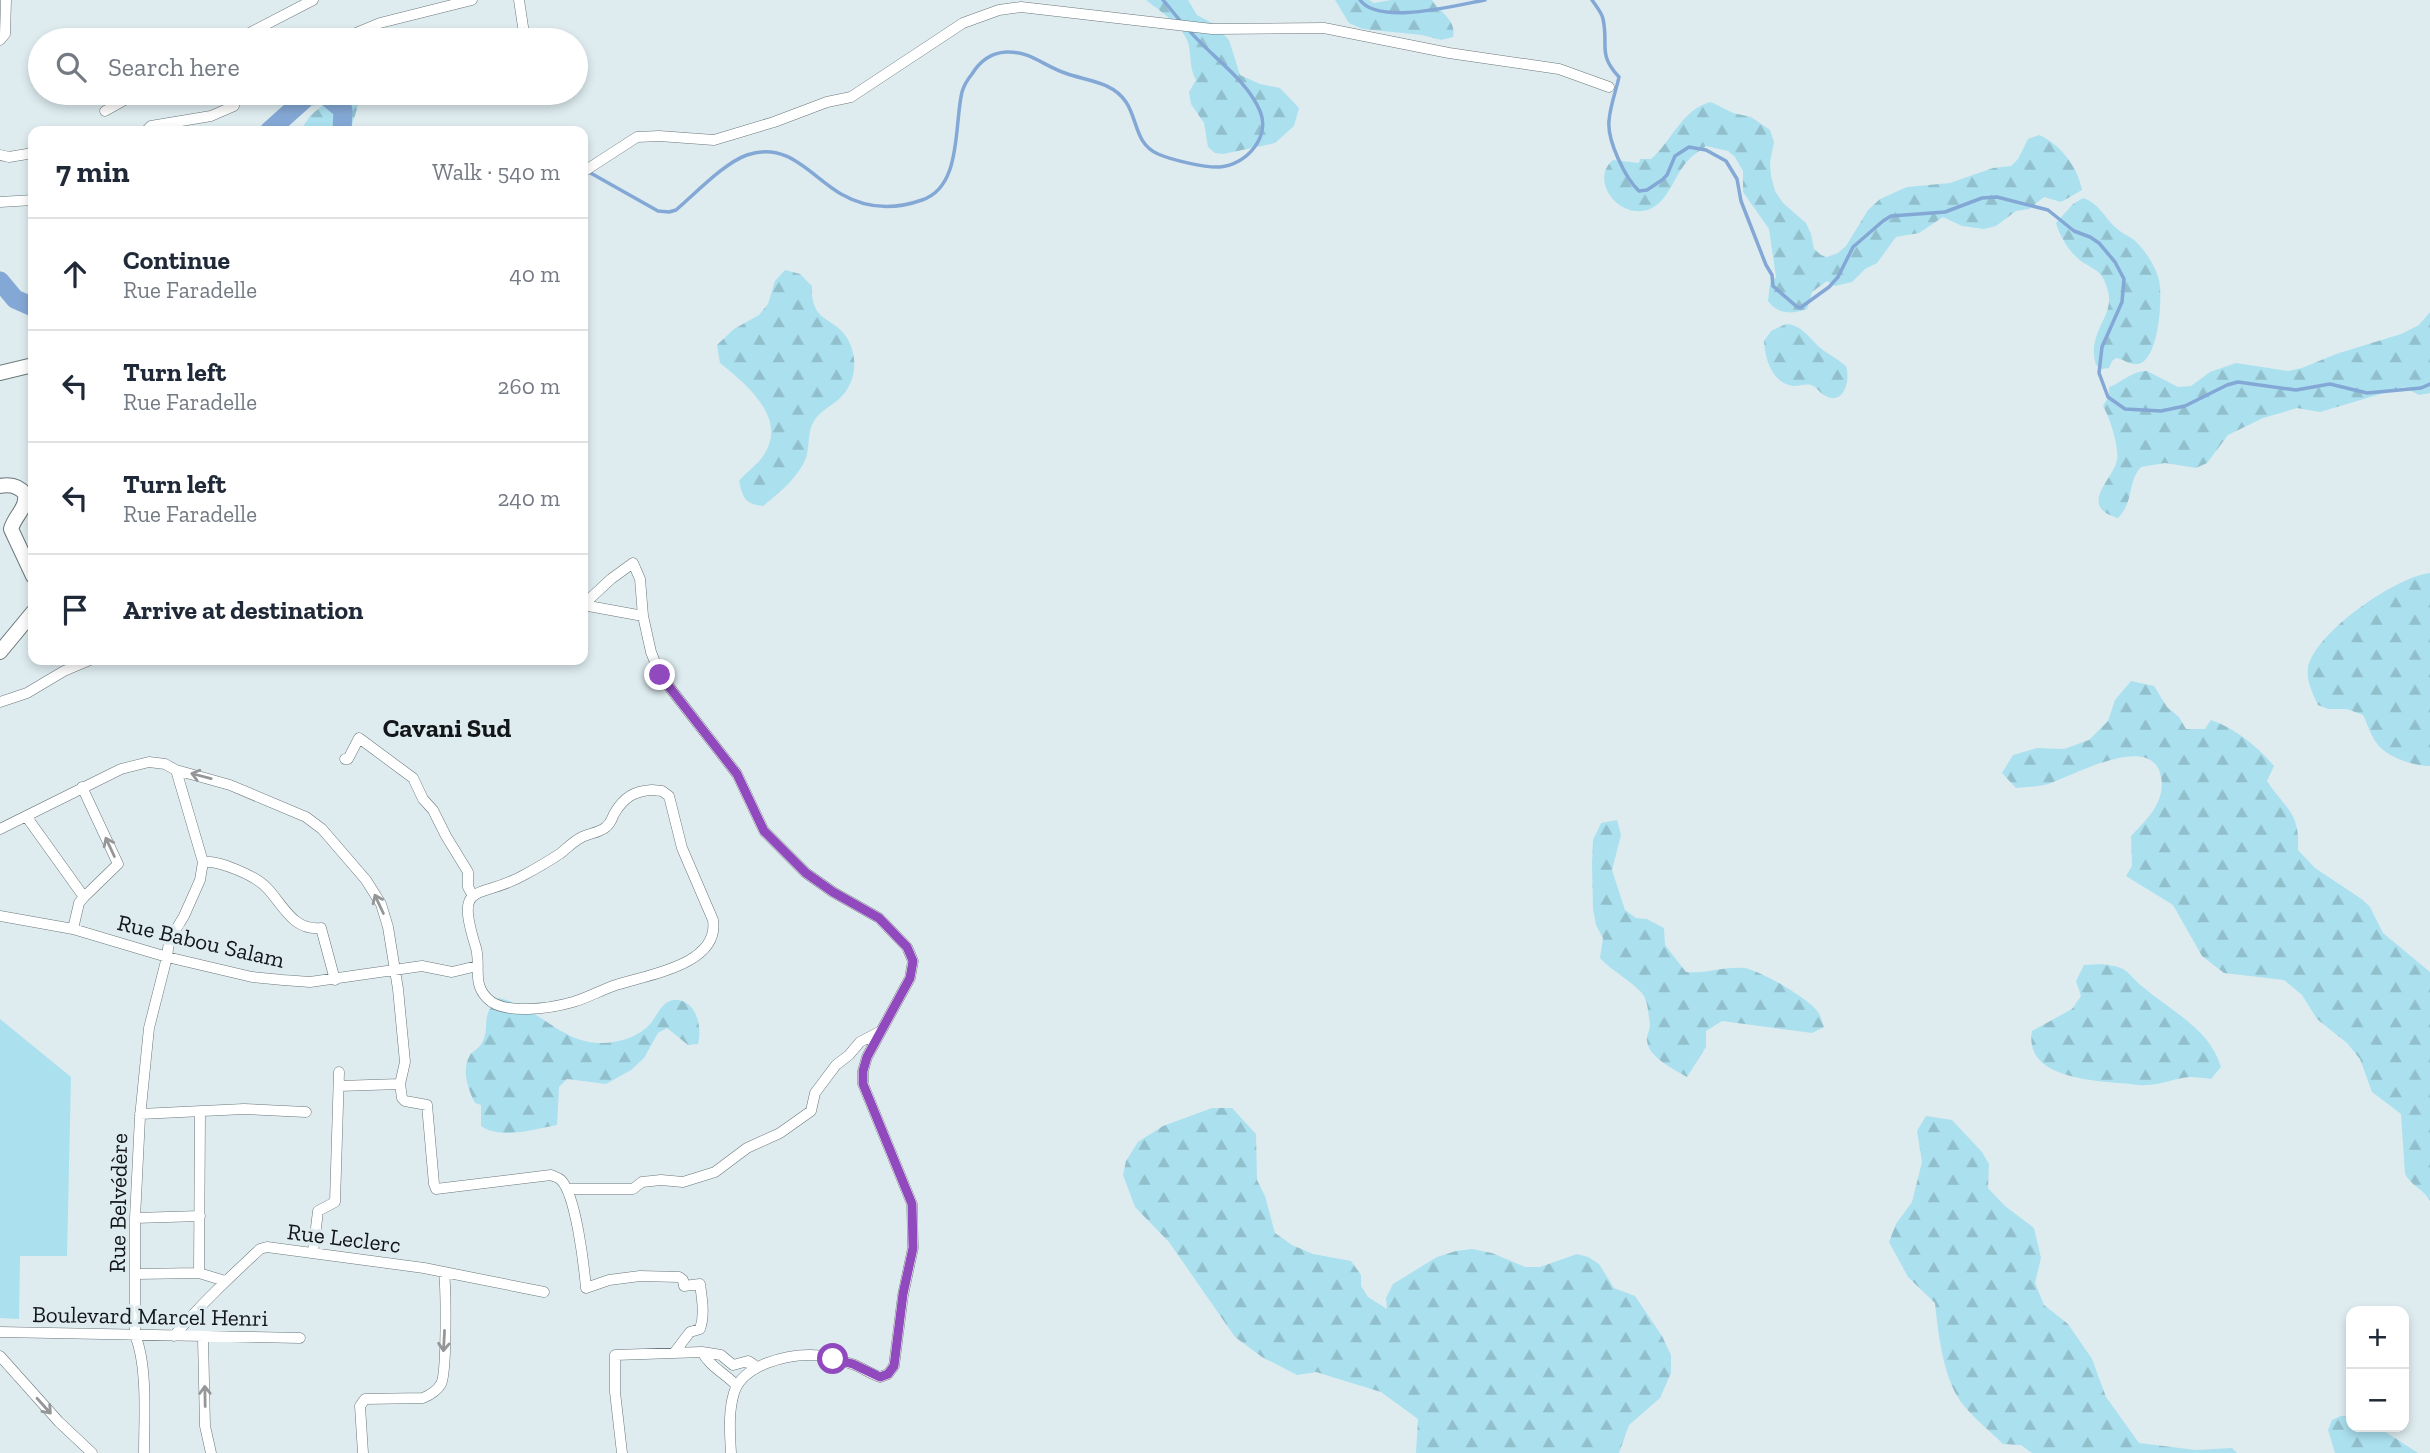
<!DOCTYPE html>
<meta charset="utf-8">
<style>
:root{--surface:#fff;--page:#f2f2f3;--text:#1f2937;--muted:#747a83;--line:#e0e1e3}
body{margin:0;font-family:"Zilla Slab",serif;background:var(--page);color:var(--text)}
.controls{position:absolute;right:21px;bottom:21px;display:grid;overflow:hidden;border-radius:14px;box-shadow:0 4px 10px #0003}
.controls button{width:63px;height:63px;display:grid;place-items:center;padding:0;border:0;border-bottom:2px solid var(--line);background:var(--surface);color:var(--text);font:35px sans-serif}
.stop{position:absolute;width:21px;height:21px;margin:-16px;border:5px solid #914abe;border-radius:50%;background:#fff}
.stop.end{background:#914abe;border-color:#fff;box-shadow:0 2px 7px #0008}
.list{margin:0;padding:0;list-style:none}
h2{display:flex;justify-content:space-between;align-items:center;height:91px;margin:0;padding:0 28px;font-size:30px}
h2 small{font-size:23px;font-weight:400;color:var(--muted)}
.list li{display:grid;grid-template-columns:46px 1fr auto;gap:21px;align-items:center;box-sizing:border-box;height:112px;padding:0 28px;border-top:2px solid var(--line)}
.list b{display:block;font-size:26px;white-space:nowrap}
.list p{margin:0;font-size:23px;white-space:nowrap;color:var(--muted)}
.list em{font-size:23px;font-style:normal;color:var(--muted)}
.icon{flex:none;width:38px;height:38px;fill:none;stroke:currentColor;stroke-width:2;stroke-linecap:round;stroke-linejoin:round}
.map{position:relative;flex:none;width:2430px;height:1453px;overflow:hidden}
.search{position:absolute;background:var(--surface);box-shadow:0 4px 10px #0003;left:28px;top:28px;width:560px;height:77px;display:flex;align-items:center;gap:18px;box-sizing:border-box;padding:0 24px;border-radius:38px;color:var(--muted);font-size:26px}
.panel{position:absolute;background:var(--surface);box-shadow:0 4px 10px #0003;left:28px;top:126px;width:560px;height:539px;border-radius:14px}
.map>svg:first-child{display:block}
</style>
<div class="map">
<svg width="2430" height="1453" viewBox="0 0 2430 1453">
<defs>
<pattern id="forest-firs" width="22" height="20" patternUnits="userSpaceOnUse" patternTransform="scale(1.75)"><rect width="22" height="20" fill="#abe0ef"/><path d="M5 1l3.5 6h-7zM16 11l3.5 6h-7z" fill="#92bfcc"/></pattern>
</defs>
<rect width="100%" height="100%" fill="#deecf0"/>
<path fill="#abe0ef" d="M 0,1019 L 71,1077 L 67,1256 L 20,1256 L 19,1319 L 0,1318 Z"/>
<path fill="url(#forest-firs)" d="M 1146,0 L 1188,0 L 1197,15 L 1212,23 L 1229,40 L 1240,75 L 1260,84 L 1280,88 L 1299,108 L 1294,126 L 1275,143 L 1223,154 L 1215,153 L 1208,147 L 1204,123 L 1191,104 L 1189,92 L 1196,80 C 1190,69 1191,59 1189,46 C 1185,27 1161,12 1146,0 Z
M 1335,0 L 1369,0 L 1374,3 L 1391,0 L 1432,0 C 1441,13 1457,21 1453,37 L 1441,40 L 1422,35 L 1363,29 L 1349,23 Z
M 337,93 L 353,93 L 357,96 L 358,106 L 350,131 L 300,131 L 310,116 Z
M 1711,102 L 1733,113 L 1751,117 L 1770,130 L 1774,142 L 1770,162 L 1771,176 L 1775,191 L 1783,203 L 1806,223 L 1811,234 L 1814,249 L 1821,255 L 1827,257 L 1838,253 L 1846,246 L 1868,210 L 1880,199 L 1907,187 L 1950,183 L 1993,168 L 2011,166 L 2018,159 L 2028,139 L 2039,135 C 2060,144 2078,167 2082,190 L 2061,202 L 2044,197 L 2029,209 L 2016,211 L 1996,226 L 1984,229 L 1962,226 L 1943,217 L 1919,233 L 1896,237 L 1877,263 L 1865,269 L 1852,282 L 1835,286 L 1827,281 L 1812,292 L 1807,309 C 1793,314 1778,315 1768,301 L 1770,283 L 1776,277 L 1769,229 L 1743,192 L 1743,171 L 1735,157 L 1728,151 L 1706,146 C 1699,151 1690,157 1685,164 C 1674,178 1668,200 1652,208 C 1621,223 1588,181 1613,160 L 1639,163 L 1640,159 L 1651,159 C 1672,141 1682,109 1711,102 Z
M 2083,198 C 2099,203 2104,217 2115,227 C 2120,232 2127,235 2133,239 C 2144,248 2156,267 2159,280 C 2163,296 2159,363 2137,364 C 2130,365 2123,359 2116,358 L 2112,361 L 2109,368 L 2102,369 L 2096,365 C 2086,332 2115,317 2108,291 C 2103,273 2099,272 2084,263 C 2071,255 2060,237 2056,223 L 2073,204 Z
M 785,270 L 800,274 L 812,286 C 810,327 840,315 851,346 C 858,365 854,386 838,400 C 830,407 820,411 814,421 C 807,432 810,446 806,458 C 798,478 779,493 763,506 C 745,504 743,498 739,481 C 746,472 759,464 765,453 C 787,417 745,383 720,363 L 717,345 L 734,329 L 759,315 L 768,304 L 775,281 Z
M 2430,312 L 2430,393 L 2419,395 L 2404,387 L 2320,412 L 2297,408 L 2263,418 L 2228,435 L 2207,463 L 2196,468 L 2165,463 L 2141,467 C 2127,482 2135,500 2118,518 C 2077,506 2113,480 2117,460 C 2119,446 2110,418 2103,406 L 2109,396 L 2109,387 C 2123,382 2131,371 2147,371 L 2178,387 L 2191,386 L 2210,372 L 2236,363 L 2288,371 L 2302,368 L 2336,354 L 2401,334 L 2419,325 Z
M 1786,324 C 1801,325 1808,336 1818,346 C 1827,354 1837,358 1846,366 C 1851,382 1843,407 1824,395 C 1819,392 1817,387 1811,385 C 1804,383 1796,388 1789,385 C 1771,380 1765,358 1764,341 L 1771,331 Z
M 2430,573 L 2430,766 C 2413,766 2385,757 2375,741 C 2370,733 2367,723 2363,715 L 2347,709 L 2328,709 L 2318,705 C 2313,694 2306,681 2308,668 C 2314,633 2397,576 2430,573 Z
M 2131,681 L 2154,686 L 2167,707 L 2179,717 L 2186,729 L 2205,729 L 2211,720 C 2236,729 2257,746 2274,766 L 2267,781 C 2286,810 2300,811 2298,850 L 2315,868 L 2363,900 L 2370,907 L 2383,933 L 2430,972 L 2430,1201 C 2424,1189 2411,1186 2405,1174 L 2401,1114 L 2372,1092 L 2360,1059 L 2347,1043 L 2317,1019 L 2302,995 L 2284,980 L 2224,973 L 2202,956 L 2173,905 L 2126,876 L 2132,866 L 2131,836 C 2147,820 2166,801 2161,777 C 2153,730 2073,776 2048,784 C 2038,787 2027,787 2016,788 L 2002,773 L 2013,755 L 2037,748 L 2064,749 L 2089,740 L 2108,721 L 2115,700 Z
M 1617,820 L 1621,835 L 1612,870 L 1625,910 L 1636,918 L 1647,919 L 1664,928 L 1665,945 L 1686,972 C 1706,974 1724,966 1744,968 C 1760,970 1809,999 1818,1012 C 1821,1016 1822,1022 1824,1027 L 1812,1033 L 1722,1021 L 1706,1031 L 1706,1047 L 1687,1077 C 1674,1069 1649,1058 1647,1041 C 1646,1036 1650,1030 1650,1025 C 1649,1018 1648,1005 1645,998 C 1640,986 1610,970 1600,958 L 1603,938 L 1596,925 L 1593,909 L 1592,864 L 1593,840 L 1601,823 Z
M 2102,964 C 2108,965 2117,966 2123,969 C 2130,973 2136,982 2143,987 C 2171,1011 2210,1029 2221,1067 L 2211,1079 C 2204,1078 2196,1077 2189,1077 C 2175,1078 2161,1085 2146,1085 C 2137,1086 2127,1083 2118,1083 C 2087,1080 2024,1076 2032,1031 L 2072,1009 L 2081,996 L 2076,981 L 2084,965 Z
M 499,998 C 538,1006 561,1044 602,1043 C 619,1043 639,1037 651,1023 C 658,1014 664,998 678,1000 C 698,1003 702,1029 698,1044 L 688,1045 L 667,1028 L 658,1033 L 644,1058 L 631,1070 L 606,1084 L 567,1079 L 559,1087 L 557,1125 C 535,1129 501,1140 481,1126 L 481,1105 L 475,1103 C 468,1089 461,1070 470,1055 C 473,1051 479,1048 482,1043 C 491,1026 479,1016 499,998 Z
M 1212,1108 L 1232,1108 L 1256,1134 L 1257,1180 L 1265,1196 L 1275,1233 L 1292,1245 L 1313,1254 L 1351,1261 L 1361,1275 L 1361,1286 L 1368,1297 L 1387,1309 L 1386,1298 L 1393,1284 L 1437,1257 L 1456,1251 L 1472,1249 L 1492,1253 L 1525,1267 L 1540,1267 L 1577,1254 L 1588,1257 L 1599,1264 L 1614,1288 L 1635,1296 L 1662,1336 L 1671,1355 L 1671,1373 L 1660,1398 L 1629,1425 L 1619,1453 L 1416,1453 L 1418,1419 L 1381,1392 L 1316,1372 L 1297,1375 L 1262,1357 L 1235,1337 L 1169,1242 L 1135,1207 L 1123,1175 L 1126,1161 L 1138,1142 L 1163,1126 Z
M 1926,1116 L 1952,1120 L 1982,1152 L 1989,1164 L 1988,1188 L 2005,1206 L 2034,1228 L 2041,1258 L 2035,1283 L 2044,1305 L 2068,1324 L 2092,1359 L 2106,1397 L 2139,1443 L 2196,1450 L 2232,1448 L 2237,1453 L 2032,1453 L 2021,1445 L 2003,1444 C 1990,1431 1972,1417 1961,1402 C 1943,1377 1938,1332 1935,1303 L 1908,1277 L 1889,1242 L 1896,1224 L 1912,1202 L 1922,1162 L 1917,1131 Z
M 2341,1416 L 2351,1416 L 2351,1427 L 2378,1427 L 2418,1453 L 2335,1453 L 2328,1430 L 2332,1420 Z"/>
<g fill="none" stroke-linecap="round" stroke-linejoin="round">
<path stroke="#84a8d5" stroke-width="3.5" d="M 1163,0 L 1182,23
M 1360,0 C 1379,26 1456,5 1485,0
M 1592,0 C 1596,6 1602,13 1603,19 C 1609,46 1597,53 1619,77 C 1616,91 1610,106 1609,121 C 1607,140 1625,178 1639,191 L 1647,190 L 1662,180 L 1667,175 L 1675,156 L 1689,147 L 1706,150 L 1726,161 L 1737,179 L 1741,201 L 1766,265 L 1772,275 L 1773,286 L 1796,306 L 1800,308 L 1829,287 L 1838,277 L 1853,247 L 1883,221 L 1891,216 L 1945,212 L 1982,198 L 1997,197 L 2048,210 L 2074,231 L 2090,237 L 2099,243 L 2115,262 L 2124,279 L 2122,302 L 2102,347 L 2099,373 L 2108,397 L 2125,409 L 2161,411 L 2185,406 L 2227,385 L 2238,382 L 2296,390 L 2330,384 L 2367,393 L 2421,388 L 2430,384
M 587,171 L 658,211 L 669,212 L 676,210 C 695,194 724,163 747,155 C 789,141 810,176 841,194 C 867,209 894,210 922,200 C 962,187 954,125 962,92 C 964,85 968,79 972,74 C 980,61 990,53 1006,52 C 1030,51 1044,66 1065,73 C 1086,81 1112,81 1126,102 C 1138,120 1135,144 1158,154 C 1172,160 1205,168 1220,167 C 1246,165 1271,137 1260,111 C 1246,78 1210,56 1187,28"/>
<path stroke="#84a8d5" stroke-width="19" d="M 269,131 L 308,96 L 325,95 L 343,110 L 342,131
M 0,281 L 15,299 L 33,307"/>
<g stroke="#6a777a" stroke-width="11">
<path id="street" d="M 519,0 L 525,40
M 0,40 L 5,34 L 6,0
M 236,40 L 313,0
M 339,40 L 380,23 L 472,0
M 105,111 L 137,93
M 146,131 L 151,126 L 211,116 L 234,106 L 236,93
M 0,155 L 9,157 L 33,153
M 583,172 L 637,137 L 659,136 L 714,140 L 774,122 L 827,102 L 851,97 L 963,23 L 999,10 L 1021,7 L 1212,29 L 1324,28 L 1449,53 L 1559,69 L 1609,87
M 0,202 L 33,200
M 583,605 L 611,579 L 633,563 L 640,579 L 643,616 L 651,652 L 660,675 L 737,774 L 764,831 L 806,873 L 833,892 L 879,918 L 907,947 L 913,961 L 910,978 L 867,1057 L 863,1071 L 863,1084 L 912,1204 L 913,1248 L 903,1295 L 894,1366 L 888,1374 L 880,1377 C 871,1374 864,1369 855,1365 C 843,1361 825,1355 813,1355 C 787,1354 742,1365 734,1393 C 728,1412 730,1434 731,1453
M 583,605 L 643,616
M 0,702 L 27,693 L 64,671 L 90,660
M 345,759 L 348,759 L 359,738 L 413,778 L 423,799 L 433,810 L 446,836 L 468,872 L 468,887 L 473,896
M 652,790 L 662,791 L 669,796 L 682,848 L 713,920 C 720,966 644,975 613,986 C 599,991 587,998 573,1002 C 552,1008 503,1016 487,998 C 472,983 481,966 476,948 C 454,878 478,901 524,875 C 537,868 549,861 561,853 C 567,848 574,841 582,837 C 590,833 599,833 606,827 C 611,823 612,818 614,814 C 624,797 634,791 652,790 Z
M 26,816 L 84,897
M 0,829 L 121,769 L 149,762 L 165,764 L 176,770 L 230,785 L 306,817 L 322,829 L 366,880 L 381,904 L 388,927 L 398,989 L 405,1062 L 400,1084 L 402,1098 L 405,1101 L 427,1105 L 434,1184 L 436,1189 L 551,1175 C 555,1177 558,1177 561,1180 C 576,1195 584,1266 586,1288 L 609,1280 L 640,1276 L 679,1277 L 683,1280 L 684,1286 L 700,1284 C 702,1299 705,1315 700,1329 L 690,1332 L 674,1353
M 203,862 C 219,860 256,876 267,888 C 284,906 293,931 321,928 L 335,980
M 0,916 L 73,929 L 167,957 L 252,977 L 283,980 L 310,982 L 422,966 L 452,972 L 477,966
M 73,929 L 79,903 L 84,897 L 118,864 L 82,787
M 339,1086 L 400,1084
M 140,1114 L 244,1109 L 306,1112
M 567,1189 L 633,1189 L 642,1182 L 661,1180 L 683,1182 L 715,1172 L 747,1148 L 780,1133 L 811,1111 L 815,1093 L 836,1065 L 849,1055 L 860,1042 L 879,1032
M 135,1218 L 200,1216
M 313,1253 L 318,1211 L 335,1202 L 339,1072
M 199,1273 L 225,1281
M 136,1274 L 199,1273 L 200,1112
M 0,1332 L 300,1338
M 174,1336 C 200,1305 230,1277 260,1249 L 267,1247 L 424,1268 L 544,1292
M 203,1338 L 205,1426 L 211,1453
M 702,1352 L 721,1355 L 733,1365 L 748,1361 L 753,1364 L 755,1369
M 0,1356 L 59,1422 L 92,1453
M 144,1453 C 144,1420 148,1366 135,1335 L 135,1218 L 140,1117 L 149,1028 L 167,957 L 169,941 L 184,916 L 200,880 L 203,862 L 176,770
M 363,1453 L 360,1406 L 365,1399 L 423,1398 C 430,1395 437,1391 441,1384 C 447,1373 446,1289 444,1273
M 622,1453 L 615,1392 L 615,1355 L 702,1352 C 710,1367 726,1374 737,1386"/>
</g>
<g stroke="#6a777a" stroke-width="16">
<path id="secondary" d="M 0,373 L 33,365
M 0,486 C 10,484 19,486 25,494 C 27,509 15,515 11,529 L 33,576
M 0,652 L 33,612"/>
</g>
<use href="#street" stroke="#fff" stroke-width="10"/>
<use href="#secondary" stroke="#fff" stroke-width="14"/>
</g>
<defs><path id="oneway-shaft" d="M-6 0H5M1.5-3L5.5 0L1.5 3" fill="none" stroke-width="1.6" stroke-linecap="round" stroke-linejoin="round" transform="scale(1.75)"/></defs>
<g stroke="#949697">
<use href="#oneway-shaft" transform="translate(201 776) rotate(-165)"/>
<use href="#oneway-shaft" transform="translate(110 847) rotate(-115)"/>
<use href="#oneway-shaft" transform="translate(379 904) rotate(-115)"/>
<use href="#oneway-shaft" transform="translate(444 1341) rotate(93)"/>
<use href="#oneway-shaft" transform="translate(205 1396) rotate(-91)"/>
<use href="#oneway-shaft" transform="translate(44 1406) rotate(48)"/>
</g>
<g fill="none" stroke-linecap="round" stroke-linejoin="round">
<path stroke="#914abe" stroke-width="9" d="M 660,675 L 737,774 L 764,831 L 806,873 L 833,892 L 879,918 L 907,947 L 913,961 L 910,978 L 867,1057 L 863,1071 L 863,1084 L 912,1204 L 913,1248 L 903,1294 L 894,1366 L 888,1374 L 880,1377 L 853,1364 L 833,1359"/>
</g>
<g text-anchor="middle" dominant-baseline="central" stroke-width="7" stroke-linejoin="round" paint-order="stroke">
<g font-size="23" fill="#121618" stroke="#deecf0">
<text transform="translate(201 941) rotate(13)">Rue Babou Salam</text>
<text transform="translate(118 1203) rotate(-89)">Rue Belvédère</text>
<text transform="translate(344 1238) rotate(7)">Rue Leclerc</text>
<text transform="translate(150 1316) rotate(1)">Boulevard Marcel Henri</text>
</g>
<g font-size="26" font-weight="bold" fill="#121618" stroke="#deecf0">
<text x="447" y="728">Cavani Sud</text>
</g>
</g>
</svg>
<div class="controls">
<button>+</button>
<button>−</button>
</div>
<div class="stop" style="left:833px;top:1359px"></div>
<div class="stop end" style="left:660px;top:675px"></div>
<div class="search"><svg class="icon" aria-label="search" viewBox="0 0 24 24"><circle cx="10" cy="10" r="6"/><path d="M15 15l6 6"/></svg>Search here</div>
<section class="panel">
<h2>7 min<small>Walk · 540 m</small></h2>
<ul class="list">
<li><svg class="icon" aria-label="ahead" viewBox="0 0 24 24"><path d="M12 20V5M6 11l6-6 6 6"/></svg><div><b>Continue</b><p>Rue Faradelle</p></div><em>40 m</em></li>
<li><svg class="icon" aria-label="left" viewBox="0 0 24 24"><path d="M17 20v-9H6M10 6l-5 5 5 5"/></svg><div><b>Turn left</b><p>Rue Faradelle</p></div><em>260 m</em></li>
<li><svg class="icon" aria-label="left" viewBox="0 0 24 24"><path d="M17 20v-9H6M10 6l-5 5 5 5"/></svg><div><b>Turn left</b><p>Rue Faradelle</p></div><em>240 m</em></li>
<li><svg class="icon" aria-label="arrive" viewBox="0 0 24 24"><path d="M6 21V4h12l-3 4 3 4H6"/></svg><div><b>Arrive at destination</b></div></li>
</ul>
</section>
</div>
